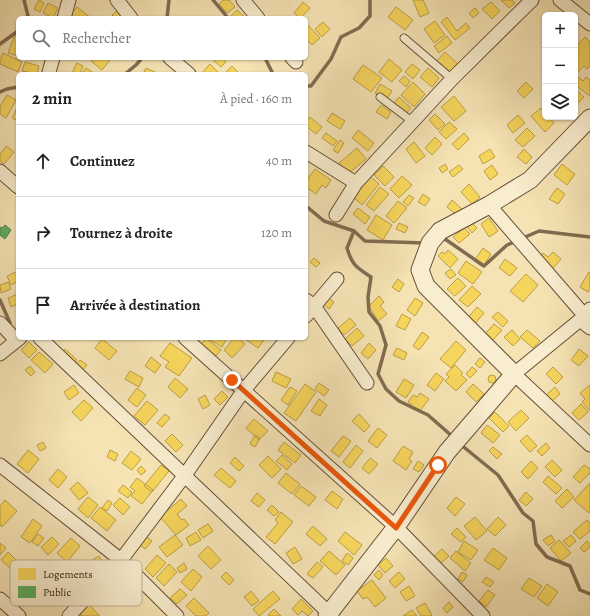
<!DOCTYPE html>
<html lang="fr">
<meta charset="utf-8">
<style>
:root{--surface:#fff;--page:#f2f2f2;--text:#222;--muted:#767676;--line:#e0e0e0}
body{margin:0;font-family:Alegreya,serif;background:var(--page);color:var(--text)}
.controls{position:absolute;right:12px;top:12px;display:grid;overflow:hidden;border-radius:6px;box-shadow:0 1px 3px #0004}
.controls button{width:36px;height:36px;display:grid;place-items:center;padding:0;border:0;border-bottom:1px solid var(--line);background:var(--surface);color:var(--text);font:20px sans-serif}
.stop{position:absolute;width:12px;height:12px;margin:-9px;border:3px solid #ea580c;border-radius:50%;background:#fff}
.stop.end{background:#ea580c;border-color:#fff;box-shadow:0 1px 4px #0008}
.list{margin:0;padding:0;list-style:none}
h2{display:flex;justify-content:space-between;align-items:center;height:52px;margin:0;padding:0 16px;font-size:17px}
h2 small{font-size:13px;font-weight:400;color:var(--muted)}
.list li{display:grid;grid-template-columns:26px 1fr auto;gap:12px;align-items:center;box-sizing:border-box;height:72px;padding:0 16px;border-top:1px solid var(--line)}
.list b{display:block;font-size:15px;white-space:nowrap}
.list em{font-size:13px;font-style:normal;color:var(--muted)}
.icon{flex:none;width:22px;height:22px;fill:none;stroke:currentColor;stroke-width:2;stroke-linecap:round;stroke-linejoin:round}
.map{position:relative;flex:none;width:590px;height:616px;overflow:hidden}
.search{position:absolute;background:var(--surface);box-shadow:0 1px 3px #0004;left:16px;top:16px;width:292px;height:44px;display:flex;align-items:center;gap:10px;box-sizing:border-box;padding:0 14px;border-radius:6px;color:var(--muted);font-size:15px}
.panel{position:absolute;background:var(--surface);box-shadow:0 1px 3px #0004;left:16px;top:72px;width:292px;height:268px;border-radius:6px}
.map>svg:first-child{display:block}
</style>
<div class="map">
<svg width="590" height="616" viewBox="0 0 590 616">
<rect width="100%" height="100%" fill="#f5e3b4"/>
<filter id="stains"><feTurbulence type="fractalNoise" baseFrequency=".005" numOctaves="4"/><feColorMatrix values="0 0 0 0 .2 0 0 0 0 .09 0 0 0 0 .02 0 0 0 .5 -.17"/></filter>
<radialGradient id="worn" r=".72"><stop offset=".6" stop-color="#630" stop-opacity="0"/><stop offset="1" stop-color="#630" stop-opacity=".3"/></radialGradient>
<path fill="#f6d55c" stroke="#bc9e45" d="M 39,0 L 44,3 L 40,12 L 34,9 Z
M 223,0 L 229,0 L 235,7 L 227,13 L 219,4 Z
M 413,0 L 423,0 L 429,13 L 420,17 Z
M 501,0 L 512,0 L 515,3 L 509,8 Z
M 303,2 L 310,8 L 301,18 L 300,18 L 294,13 Z
M 491,2 L 500,11 L 492,19 L 482,9 Z
M 48,3 L 58,8 L 53,18 L 43,13 Z
M 77,7 L 91,18 L 74,18 L 70,15 Z
M 396,7 L 413,20 L 405,30 L 388,17 Z
M 475,8 L 479,13 L 473,18 L 469,13 Z
M 118,10 L 123,15 L 120,18 L 115,18 L 112,15 Z
M 237,10 L 246,18 L 231,18 L 230,17 Z
M 447,17 L 457,31 L 466,23 L 470,28 L 455,40 L 441,22 Z
M 435,21 L 445,35 L 434,43 L 424,29 Z
M 323,22 L 330,29 L 322,37 L 315,29 Z
M 306,23 L 320,38 L 312,45 L 306,39 Z
M 15,34 L 18,35 L 18,56 L 8,53 Z
M 447,36 L 452,43 L 439,53 L 434,46 Z
M 585,37 L 590,42 L 590,66 L 587,69 L 584,66 L 578,72 L 575,70 L 575,48 Z
M 445,52 L 458,64 L 447,75 L 435,63 Z
M 3,53 L 22,62 L 18,72 L 0,64 L 0,60 Z
M 93,58 L 108,58 L 110,60 L 102,70 L 91,61 Z
M 211,58 L 222,58 L 226,62 L 221,67 Z
M 389,59 L 402,70 L 392,82 L 379,72 Z
M 25,62 L 39,66 L 37,74 L 22,71 Z
M 77,63 L 83,66 L 80,74 L 74,74 L 72,73 Z
M 210,64 L 218,72 L 216,74 L 201,74 Z
M 412,64 L 420,70 L 413,79 L 405,72 Z
M 363,65 L 382,78 L 371,92 L 353,79 Z
M 232,66 L 240,74 L 224,74 Z
M 86,68 L 95,74 L 82,74 Z
M 146,68 L 159,74 L 143,74 Z
M 428,68 L 439,78 L 432,87 L 420,77 Z
M 575,75 L 583,81 L 586,77 L 590,80 L 590,96 L 575,85 Z
M 404,76 L 410,81 L 406,87 L 399,81 Z
M 413,82 L 425,94 L 414,107 L 401,95 Z
M 526,82 L 533,89 L 524,98 L 517,91 Z
M 380,84 L 392,91 L 386,100 L 375,93 Z
M 575,89 L 584,97 L 577,104 L 575,102 Z
M 7,95 L 16,100 L 6,118 L 0,114 L 0,106 Z
M 454,96 L 466,111 L 454,121 L 441,107 Z
M 399,97 L 411,108 L 404,116 L 392,105 Z
M 381,105 L 391,112 L 387,119 L 376,112 Z
M 18,106 L 18,121 L 12,118 Z
M 541,108 L 545,113 L 545,117 L 549,117 L 554,123 L 545,132 L 531,116 Z
M 332,113 L 345,121 L 340,129 L 327,121 Z
M 435,114 L 445,124 L 438,130 L 429,120 Z
M 518,115 L 525,123 L 513,133 L 507,125 Z
M 310,117 L 322,127 L 316,134 L 306,126 L 306,122 Z
M 449,122 L 457,129 L 446,139 L 439,132 Z
M 527,128 L 535,136 L 523,147 L 515,140 Z
M 358,130 L 374,143 L 368,151 L 352,138 Z
M 326,133 L 337,141 L 333,146 L 322,138 Z
M 464,133 L 469,139 L 458,150 L 452,144 Z
M 435,137 L 442,144 L 432,155 L 425,148 Z
M 340,140 L 344,143 L 338,153 L 333,150 Z
M 414,142 L 425,156 L 416,163 L 406,149 Z
M 6,146 L 14,152 L 4,164 L 0,161 L 0,154 Z
M 357,148 L 366,159 L 348,174 L 339,163 Z
M 490,149 L 495,157 L 483,164 L 479,156 Z
M 524,149 L 532,157 L 526,164 L 517,157 Z
M 445,164 L 448,169 L 442,173 L 439,168 Z
M 562,164 L 575,174 L 567,185 L 554,175 Z
M 459,165 L 463,169 L 453,177 L 449,172 Z
M 492,165 L 498,174 L 490,180 L 484,171 Z
M 383,166 L 394,177 L 385,186 L 374,175 Z
M 315,169 L 331,180 L 326,188 L 322,185 L 316,194 L 306,187 L 306,181 Z
M 402,176 L 412,185 L 399,198 L 390,189 Z
M 371,177 L 379,184 L 362,205 L 353,197 Z
M 469,184 L 480,197 L 472,204 L 461,192 Z
M 380,187 L 389,194 L 374,211 L 366,205 Z
M 557,188 L 565,194 L 558,204 L 549,199 Z
M 423,194 L 430,199 L 425,206 L 418,202 Z
M 409,195 L 414,198 L 408,206 L 403,202 Z
M 452,200 L 463,210 L 458,216 L 447,207 Z
M 398,201 L 407,208 L 394,223 L 386,216 Z
M 358,208 L 370,217 L 365,224 L 353,214 Z
M 376,215 L 392,225 L 383,240 L 367,230 Z
M 489,218 L 498,231 L 489,237 L 481,224 Z
M 471,222 L 477,228 L 472,233 L 467,227 Z
M 399,223 L 408,227 L 405,233 L 396,229 Z
M 464,228 L 470,234 L 459,243 L 453,237 Z
M 483,248 L 491,254 L 483,267 L 474,261 Z
M 448,250 L 458,259 L 450,268 L 438,256 L 442,252 L 445,254 Z
M 553,252 L 561,259 L 549,273 L 536,261 L 543,253 L 548,257 Z
M 314,258 L 320,263 L 316,267 L 310,262 Z
M 505,259 L 517,268 L 510,276 L 499,268 Z
M 466,261 L 482,272 L 473,284 L 458,273 Z
M 451,269 L 456,275 L 450,279 L 445,273 Z
M 18,271 L 18,281 L 11,285 L 7,276 Z
M 589,272 L 590,273 L 590,289 L 588,292 L 580,287 Z
M 526,274 L 538,285 L 523,302 L 510,291 Z
M 458,278 L 466,286 L 455,296 L 447,289 Z
M 398,279 L 404,284 L 399,292 L 392,287 Z
M 8,282 L 11,289 L 1,293 L 0,285 Z
M 472,286 L 481,294 L 468,307 L 459,300 Z
M 18,294 L 18,304 L 11,307 L 8,298 Z
M 379,296 L 384,302 L 380,306 L 387,314 L 378,321 L 369,306 Z
M 328,298 L 334,302 L 329,309 L 323,304 Z
M 415,298 L 423,303 L 415,316 L 407,310 Z
M 477,307 L 484,313 L 473,326 L 466,320 Z
M 498,312 L 508,321 L 503,327 L 492,317 Z
M 402,314 L 411,319 L 405,330 L 396,326 Z
M 350,318 L 356,325 L 344,335 L 338,328 Z
M 494,324 L 502,330 L 491,342 L 484,335 Z
M 357,328 L 364,336 L 352,346 L 345,339 Z
M 512,330 L 520,339 L 513,346 L 504,337 Z
M 527,330 L 540,341 L 533,348 L 520,337 Z
M 422,332 L 429,337 L 419,350 L 413,346 Z
M 206,338 L 221,350 L 216,356 L 201,345 Z
M 210,338 L 227,338 L 222,347 L 209,339 Z
M 234,338 L 238,338 L 245,344 L 232,358 L 224,350 Z
M 246,338 L 262,338 L 264,340 L 258,348 L 245,339 Z
M 102,339 L 117,351 L 109,360 L 95,348 Z
M 456,341 L 466,350 L 451,368 L 440,359 Z
M 29,342 L 37,350 L 29,358 L 21,350 Z
M 170,343 L 192,358 L 179,376 L 165,367 L 169,362 L 160,356 Z
M 369,343 L 376,350 L 368,359 L 361,353 Z
M 397,348 L 407,353 L 404,360 L 393,355 Z
M 65,349 L 77,360 L 72,366 L 59,356 Z
M 579,349 L 588,356 L 579,366 L 571,360 Z
M 39,352 L 53,364 L 45,373 L 31,360 Z
M 151,357 L 161,365 L 155,373 L 145,366 Z
M 480,358 L 485,362 L 480,368 L 475,364 Z
M 80,360 L 87,365 L 83,370 L 76,365 Z
M 455,365 L 463,373 L 461,375 L 467,380 L 456,391 L 445,381 L 449,377 L 446,374 Z
M 30,366 L 35,372 L 31,376 L 25,370 Z
M 472,367 L 477,371 L 470,378 L 466,374 Z
M 553,367 L 563,377 L 556,384 L 546,374 Z
M 130,371 L 143,378 L 139,387 L 125,379 Z
M 276,372 L 291,379 L 286,388 L 272,381 Z
M 436,373 L 444,379 L 435,391 L 427,385 Z
M488 379a4 4 0 1 1 8 0a4 4 0 1 1-8 0Z
M 175,378 L 188,389 L 180,398 L 168,387 Z
M 404,379 L 414,385 L 406,398 L 396,392 Z
M 319,383 L 329,390 L 324,396 L 315,389 Z
M 305,384 L 316,392 L 296,421 L 284,413 Z
M 473,384 L 484,394 L 476,402 L 466,392 Z
M 74,385 L 79,393 L 69,400 L 64,392 Z
M 590,385 L 590,411 L 582,402 L 585,399 L 580,393 Z
M 290,387 L 297,391 L 288,405 L 281,400 Z
M 555,387 L 560,394 L 551,402 L 545,396 Z
M 137,388 L 146,395 L 137,407 L 128,400 Z
M 222,391 L 228,397 L 220,405 L 214,399 Z
M 420,393 L 429,399 L 419,412 L 410,406 L 411,404 L 408,402 L 413,395 L 417,397 Z
M 205,395 L 210,405 L 203,409 L 198,399 Z
M 319,399 L 327,405 L 320,416 L 311,411 Z
M 84,400 L 93,408 L 81,421 L 72,412 Z
M 147,401 L 158,410 L 145,425 L 134,416 Z
M 581,404 L 588,412 L 579,420 L 572,413 Z
M 521,410 L 529,418 L 516,431 L 508,422 Z
M 495,412 L 509,426 L 503,432 L 489,418 Z
M 165,414 L 170,418 L 162,427 L 157,423 Z
M 359,414 L 370,426 L 364,432 L 352,421 Z
M 254,419 L 268,431 L 259,440 L 246,428 Z
M 487,425 L 500,435 L 493,443 L 481,433 Z
M 378,428 L 387,435 L 377,448 L 368,441 Z
M 172,434 L 183,445 L 176,452 L 165,441 Z
M 255,435 L 260,438 L 255,447 L 250,444 Z
M 527,435 L 537,446 L 530,452 L 520,441 Z
M 343,436 L 351,441 L 339,457 L 331,451 Z
M 43,442 L 46,448 L 40,451 L 37,445 Z
M 284,442 L 301,455 L 295,463 L 278,450 Z
M 546,443 L 550,448 L 542,456 L 537,451 Z
M 356,445 L 363,451 L 350,468 L 343,462 Z
M 403,446 L 413,452 L 409,459 L 412,461 L 406,470 L 393,461 Z
M 493,447 L 502,454 L 497,459 L 489,451 Z
M 28,450 L 39,459 L 28,473 L 17,464 Z
M 110,450 L 118,454 L 115,461 L 107,457 Z
M 131,451 L 141,459 L 132,470 L 122,463 Z
M 282,455 L 292,464 L 287,470 L 276,461 Z
M 268,456 L 281,469 L 272,478 L 259,465 Z
M 235,457 L 244,466 L 239,471 L 230,463 Z
M 370,458 L 378,464 L 369,474 L 362,468 Z
M 552,460 L 562,470 L 555,477 L 545,467 Z
M 418,461 L 424,465 L 419,472 L 413,469 Z
M 531,461 L 538,468 L 528,479 L 521,472 Z
M 161,465 L 169,471 L 152,492 L 144,486 Z
M 584,465 L 590,469 L 590,473 L 580,483 L 573,477 Z
M 141,466 L 146,471 L 141,475 L 137,470 Z
M 221,468 L 236,481 L 230,488 L 214,475 Z
M 58,469 L 67,477 L 58,488 L 49,480 Z
M 286,473 L 300,484 L 292,494 L 278,483 Z
M 548,476 L 562,488 L 556,494 L 543,482 Z
M 137,478 L 153,490 L 142,504 L 131,496 L 135,491 L 130,487 Z
M 78,482 L 88,493 L 79,500 L 70,489 Z
M 590,483 L 590,511 L 589,513 L 574,500 Z
M 123,485 L 132,492 L 128,498 L 118,491 Z
M 301,486 L 316,497 L 309,506 L 294,495 Z
M 567,489 L 574,497 L 562,508 L 555,501 Z
M 332,491 L 343,499 L 337,509 L 325,500 Z
M 526,492 L 533,499 L 526,506 L 519,500 Z
M 257,493 L 265,500 L 259,507 L 251,501 Z
M 88,497 L 98,505 L 88,518 L 78,509 Z
M 456,497 L 465,504 L 455,516 L 447,508 Z
M 120,498 L 130,507 L 123,515 L 113,505 Z
M 181,499 L 187,506 L 177,514 L 182,520 L 184,519 L 189,525 L 176,535 L 160,517 Z
M 5,500 L 17,511 L 2,527 L 0,525 L 0,506 Z
M 108,500 L 112,503 L 107,511 L 102,508 Z
M 272,505 L 279,512 L 274,516 L 267,510 Z
M 100,507 L 116,520 L 107,531 L 91,518 Z
M 281,512 L 293,522 L 275,544 L 266,537 L 278,523 L 275,520 Z
M 475,517 L 487,531 L 476,540 L 464,526 Z
M 498,517 L 506,525 L 495,536 L 487,529 Z
M 33,519 L 42,526 L 30,543 L 21,537 Z
M 587,520 L 590,523 L 590,531 L 580,539 L 573,532 Z
M 208,524 L 213,531 L 203,538 L 198,530 Z
M 313,526 L 327,539 L 320,546 L 306,534 Z
M 457,528 L 466,537 L 461,542 L 451,534 Z
M 196,532 L 201,540 L 190,546 L 186,538 Z
M 345,532 L 362,545 L 354,555 L 338,541 Z
M 38,534 L 44,538 L 38,546 L 32,542 Z
M 144,535 L 152,541 L 145,549 L 137,543 Z
M 175,535 L 183,545 L 167,557 L 159,547 Z
M 551,535 L 555,541 L 548,546 L 543,540 Z
M 571,535 L 576,541 L 569,547 L 563,541 Z
M 52,537 L 59,544 L 48,555 L 41,547 Z
M 71,538 L 80,546 L 67,562 L 57,553 Z
M 559,540 L 571,553 L 561,561 L 550,548 Z
M 464,541 L 478,550 L 471,560 L 458,552 Z
M 587,541 L 590,545 L 590,547 L 584,552 L 580,548 Z
M 0,543 L 6,548 L 0,555 Z
M 208,546 L 221,560 L 211,569 L 198,556 Z
M 295,547 L 302,559 L 293,564 L 286,553 Z
M 493,548 L 507,558 L 499,570 L 484,560 Z
M 442,549 L 449,556 L 439,565 L 432,558 Z
M 329,551 L 345,565 L 336,575 L 320,561 Z
M 456,551 L 471,563 L 465,571 L 450,558 Z
M 8,552 L 20,564 L 13,571 L 1,560 Z
M 347,553 L 353,558 L 348,565 L 342,561 Z
M 157,555 L 166,563 L 153,577 L 145,569 Z
M 99,556 L 103,563 L 96,568 L 92,560 Z
M 386,558 L 393,566 L 385,573 L 378,565 Z
M 317,562 L 323,567 L 313,578 L 307,574 Z
M 184,563 L 187,569 L 180,573 L 177,568 Z
M 169,564 L 177,572 L 164,586 L 156,578 Z
M 193,569 L 202,577 L 191,591 L 181,582 Z
M 379,570 L 383,575 L 379,580 L 374,575 Z
M 226,572 L 234,580 L 229,585 L 221,577 Z
M 399,572 L 405,579 L 395,588 L 389,581 Z
M 462,572 L 467,575 L 463,582 L 458,579 Z
M 486,577 L 494,582 L 490,587 L 482,582 Z
M 529,578 L 542,586 L 534,597 L 521,589 Z
M 372,580 L 386,598 L 375,607 L 367,597 L 363,599 L 357,591 Z
M 547,584 L 558,592 L 548,606 L 537,598 Z
M 409,586 L 415,596 L 406,601 L 400,592 Z
M 180,589 L 187,595 L 177,604 L 170,598 Z
M 488,590 L 495,595 L 486,607 L 479,601 Z
M 251,591 L 259,601 L 252,606 L 244,597 Z
M 273,591 L 280,599 L 259,616 L 253,609 Z
M 194,598 L 209,613 L 206,616 L 196,616 L 186,606 Z
M 301,599 L 313,611 L 308,616 L 302,611 L 298,615 L 292,609 Z
M 449,602 L 453,607 L 447,613 L 443,608 Z
M 425,603 L 432,615 L 431,616 L 421,616 L 416,608 Z
M 89,605 L 99,615 L 99,616 L 81,616 L 80,614 Z
M 274,609 L 281,616 L 269,616 L 268,615 Z
M 412,610 L 417,616 L 403,616 Z"/>
<path fill="#5aae61" stroke="#4f8249" d="M 5,225 L 11,230 L 5,239 L 0,235 L 0,227 L 2,228 Z"/>
<g fill="none" stroke-linecap="round" stroke-linejoin="round">
<path stroke="#816c51" stroke-width="3.5" d="M 24,0 L 28,16 L 26,18
M 213,0 L 228,18
M 167,18 L 169,0
M 0,44 L 18,31
M 265,58 L 273,74
M 125,74 L 136,65 L 142,58
M 306,86 L 311,86 L 331,59 L 341,37 L 359,28 L 370,16 L 370,0
M 0,92 L 7,89 L 18,87
M 306,206 L 324,221 L 354,231 L 347,248 C 352,265 356,267 371,277 L 368,297 L 369,312 L 380,326 L 386,345 L 378,374 L 386,389 L 399,401 L 428,415 L 453,437
M 354,231 L 365,241 L 425,243
M 441,240 L 445,239 L 484,266 L 507,245 L 539,231 L 590,237
M 0,300 L 10,323
M 460,444 L 498,475 L 523,513 L 533,521 L 536,544 L 547,557 L 570,566 L 580,590 L 590,594"/>
<g stroke="#654e39" stroke-width="9">
<path id="service" d="M 404,38 L 452,79
M 380,97 L 413,122"/>
</g>
<g stroke="#654e39" stroke-width="15">
<path id="minor" d="M 117,0 L 131,18
M 243,0 L 258,18
M 560,0 L 590,24
M 64,18 L 69,0
M 170,58 L 189,74
M 292,58 L 296,62
M 49,72 L 53,58
M 306,152 L 356,183
M 0,171 L 18,187
M 489,205 L 585,316
M 336,215 L 356,183 L 452,79 L 532,0
M 306,300 L 314,306 L 367,383
M 590,309 L 580,320 L 514,374 L 590,445
M 306,316 L 337,279
M 580,320 L 590,328
M 0,323 L 16,340
M 40,338 L 332,616
M 185,338 L 396,527 L 483,616
M 0,354 L 20,338
M 0,465 L 121,560 L 177,616
M 0,599 L 19,616
M 69,616 L 121,560 L 185,475 L 244,390 L 288,338"/>
</g>
<g stroke="#654e39" stroke-width="19">
<path id="tertiary" d="M 327,616 L 396,527 L 447,452 L 514,374 L 426,286 L 420,270 L 430,243 L 440,231 L 489,205 L 530,180 L 590,118"/>
</g>
<use href="#service" stroke="#f8edce" stroke-width="7"/>
<use href="#minor" stroke="#f8edce" stroke-width="13"/>
<use href="#tertiary" stroke="#f8edce" stroke-width="17"/>
</g>
<g fill="none" stroke-linecap="round" stroke-linejoin="round">
<path stroke="#ea580c" stroke-width="5" d="M 232,380 L 396,528 L 438,465"/>
</g>
<rect x="10" y="560" width="132" height="46" rx="6" fill="#f8edce" stroke="#beaf95" stroke-width="1"/>
<rect x="18" y="568" width="18" height="12" fill="#f6d55c"/>
<rect x="18" y="586" width="18" height="12" fill="#5aae61"/>
<g font-size="11" fill="#351d10">
<text x="43" y="578">Logements</text>
<text x="43" y="596">Public</text>
</g>
<rect width="100%" height="100%" filter="url(#stains)"/>
<rect width="100%" height="100%" fill="url(#worn)"/>
</svg>
<div class="controls">
<button>+</button>
<button>−</button>
<button><svg class="icon" aria-label="layers" viewBox="0 0 24 24"><path d="M12 4l9 5-9 5-9-5zM3 14l9 5 9-5"/></svg></button>
</div>
<div class="stop" style="left:438px;top:465px"></div>
<div class="stop end" style="left:232px;top:380px"></div>
<div class="search"><svg class="icon" aria-label="search" viewBox="0 0 24 24"><circle cx="10" cy="10" r="6"/><path d="M15 15l6 6"/></svg>Rechercher</div>
<section class="panel">
<h2>2 min<small>À pied · 160 m</small></h2>
<ul class="list">
<li><svg class="icon" aria-label="ahead" viewBox="0 0 24 24"><path d="M12 20V5M6 11l6-6 6 6"/></svg><div><b>Continuez</b></div><em>40 m</em></li>
<li><svg class="icon" aria-label="right" viewBox="0 0 24 24"><path d="M7 20v-9h11M14 6l5 5-5 5"/></svg><div><b>Tournez à droite</b></div><em>120 m</em></li>
<li><svg class="icon" aria-label="arrive" viewBox="0 0 24 24"><path d="M6 21V4h12l-3 4 3 4H6"/></svg><div><b>Arrivée à destination</b></div></li>
</ul>
</section>
</div>
